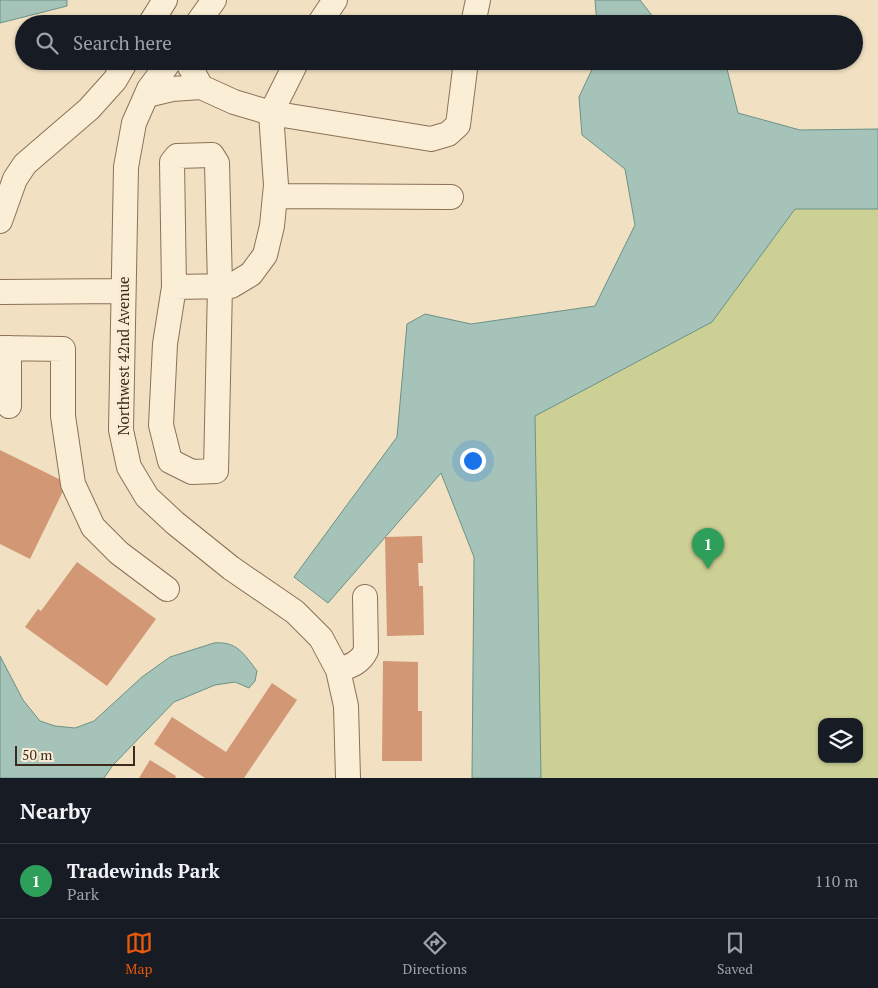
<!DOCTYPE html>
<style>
:root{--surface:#171b24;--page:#242831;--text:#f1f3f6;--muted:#9ea1a6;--line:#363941;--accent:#ea580c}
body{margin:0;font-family:"PT Serif",serif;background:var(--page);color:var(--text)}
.controls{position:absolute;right:15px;bottom:15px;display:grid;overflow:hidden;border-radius:10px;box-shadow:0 1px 4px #0004}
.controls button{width:45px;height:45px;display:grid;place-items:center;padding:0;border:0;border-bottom:1px solid var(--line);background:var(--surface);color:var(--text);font:25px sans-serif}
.scale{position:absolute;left:15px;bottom:12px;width:120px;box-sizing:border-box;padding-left:5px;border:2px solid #3b2a1d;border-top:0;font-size:14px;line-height:18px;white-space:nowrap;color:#3b2a1d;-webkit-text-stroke:4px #f8ebd2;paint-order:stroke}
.you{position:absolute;left:472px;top:460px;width:18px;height:18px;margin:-12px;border:4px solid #fff;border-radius:50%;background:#1a73e8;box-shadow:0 0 0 8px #1a73e833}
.badge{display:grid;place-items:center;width:32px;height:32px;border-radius:50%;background:var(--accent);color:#fff;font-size:16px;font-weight:700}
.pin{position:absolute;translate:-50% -41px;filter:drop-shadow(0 1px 2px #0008)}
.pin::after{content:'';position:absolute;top:26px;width:18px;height:15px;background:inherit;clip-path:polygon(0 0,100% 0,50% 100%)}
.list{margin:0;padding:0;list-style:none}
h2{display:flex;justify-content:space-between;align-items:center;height:65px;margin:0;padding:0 20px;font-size:21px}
h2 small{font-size:16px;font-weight:400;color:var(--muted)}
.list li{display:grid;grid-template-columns:32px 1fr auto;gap:15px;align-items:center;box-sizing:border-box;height:75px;padding:0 20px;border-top:1px solid var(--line)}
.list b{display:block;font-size:19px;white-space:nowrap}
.list p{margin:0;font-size:16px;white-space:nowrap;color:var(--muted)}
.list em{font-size:16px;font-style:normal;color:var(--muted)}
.icon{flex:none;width:28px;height:28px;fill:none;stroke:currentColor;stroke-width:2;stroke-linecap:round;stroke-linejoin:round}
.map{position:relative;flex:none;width:878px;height:778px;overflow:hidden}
.search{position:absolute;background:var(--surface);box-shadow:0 1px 4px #0004;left:15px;right:15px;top:15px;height:55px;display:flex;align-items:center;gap:12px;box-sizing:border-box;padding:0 18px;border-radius:28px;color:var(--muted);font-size:19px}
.sheet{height:140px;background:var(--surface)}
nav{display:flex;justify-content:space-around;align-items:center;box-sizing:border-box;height:70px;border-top:1px solid var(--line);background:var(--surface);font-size:14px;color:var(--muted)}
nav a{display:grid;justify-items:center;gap:2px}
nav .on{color:var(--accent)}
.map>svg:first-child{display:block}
</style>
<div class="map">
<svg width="878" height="778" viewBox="0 0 878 778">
<rect width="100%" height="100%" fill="#f1e0c2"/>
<path fill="#ccd095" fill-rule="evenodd" d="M 795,209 L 878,209 L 878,778 L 540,778 L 535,416 L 748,273 ZM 822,722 L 859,722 L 859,759 L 822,759 Z"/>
<path fill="#a5c3b9" stroke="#6b9286" d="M 0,0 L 67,0 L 67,6 L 0,23 Z
M 595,0 L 640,0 L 654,18 L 663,24 L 597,24 Z
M 596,61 L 725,61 L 738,113 L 800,130 L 878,129 L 878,209 L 795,209 L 712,322 L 535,416 L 541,778 L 472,778 L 474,557 L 441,473 L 328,603 L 294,577 L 397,437 L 407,324 L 425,314 L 471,324 L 595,306 L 635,225 L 625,169 L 582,135 L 579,97 Z
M 214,643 C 237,641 244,654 257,671 L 255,681 L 249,688 L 235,682 L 215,685 L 174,702 L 113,765 L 104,778 L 0,778 L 0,656 L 23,700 L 40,721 L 55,726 L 75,728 L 94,721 L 142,677 L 170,657 Z"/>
<path fill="#d29775" d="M 0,450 L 67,483 L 30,559 L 0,544 Z
M 422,536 L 423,563 L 418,563 L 419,586 L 423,586 L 424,635 L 387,636 L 385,537 Z
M 77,562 L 156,619 L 107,686 L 25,627 L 38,609 L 41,611 Z
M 383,661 L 418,662 L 418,711 L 422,711 L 422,761 L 382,761 Z
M 272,683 L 297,700 L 244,778 L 205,778 L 154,744 L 172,717 L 226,752 Z
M 150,760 L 176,776 L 175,778 L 139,778 Z"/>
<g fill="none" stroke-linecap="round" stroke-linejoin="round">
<g stroke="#8c7158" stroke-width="26">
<path id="minor" d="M 150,24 L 165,0
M 197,24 L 214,0
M 319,24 L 335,0
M 473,24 L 478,0
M 170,61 L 149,89 L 134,123 L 126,167 L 121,430 L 129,467 L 147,497 L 175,523 L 231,568 L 295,612 L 321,638 L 338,670 L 346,706 L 348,778
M 187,61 L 201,87
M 147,95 L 172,89 L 201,87 L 234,102 L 271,113 L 431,139 L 448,134 L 458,125 L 466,61
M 212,155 L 217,163 L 220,286 L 216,471 L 192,472 L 170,461 L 161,425 L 165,344 L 174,287 L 172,162 L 177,156 Z
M 275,196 L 451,197
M 0,221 L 15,179 L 25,164 L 89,109 L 115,80 L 126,61
M 174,287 L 231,286 L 251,274 L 265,255 L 272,226 L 276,185 L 271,113 L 297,61
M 0,292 L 122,291
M 0,348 L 63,349 L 63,416 L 73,484 L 93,527 L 119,553 L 167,589
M 9,406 L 9,348
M 338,670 C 351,666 360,663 366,651 L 365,597"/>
</g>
<use href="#minor" stroke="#fbeed6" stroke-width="24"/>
</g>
<g text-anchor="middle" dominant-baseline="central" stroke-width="5" stroke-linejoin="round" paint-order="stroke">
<g font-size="15" fill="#3b2a1d" stroke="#f8ebd2">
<text transform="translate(123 356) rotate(-90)">Northwest 42nd Avenue</text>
</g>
</g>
</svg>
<div class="controls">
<button><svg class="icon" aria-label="layers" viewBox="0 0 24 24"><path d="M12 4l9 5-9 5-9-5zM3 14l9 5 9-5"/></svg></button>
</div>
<div class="scale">50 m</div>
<div class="you"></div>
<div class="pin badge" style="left:708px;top:569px;background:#2e9e5b">1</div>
<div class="search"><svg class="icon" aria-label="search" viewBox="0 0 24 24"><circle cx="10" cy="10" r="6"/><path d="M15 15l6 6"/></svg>Search here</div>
</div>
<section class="sheet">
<h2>Nearby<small></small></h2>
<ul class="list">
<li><span class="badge" style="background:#2e9e5b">1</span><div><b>Tradewinds Park</b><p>Park</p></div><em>110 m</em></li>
</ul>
</section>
<nav>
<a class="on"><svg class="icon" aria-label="map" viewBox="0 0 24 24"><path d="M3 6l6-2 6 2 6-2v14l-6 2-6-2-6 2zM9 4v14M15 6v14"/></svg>Map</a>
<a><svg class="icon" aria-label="directions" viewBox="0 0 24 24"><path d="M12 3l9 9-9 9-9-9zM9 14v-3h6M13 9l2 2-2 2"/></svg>Directions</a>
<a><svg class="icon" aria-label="saved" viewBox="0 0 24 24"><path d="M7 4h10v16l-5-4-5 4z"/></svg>Saved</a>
</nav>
